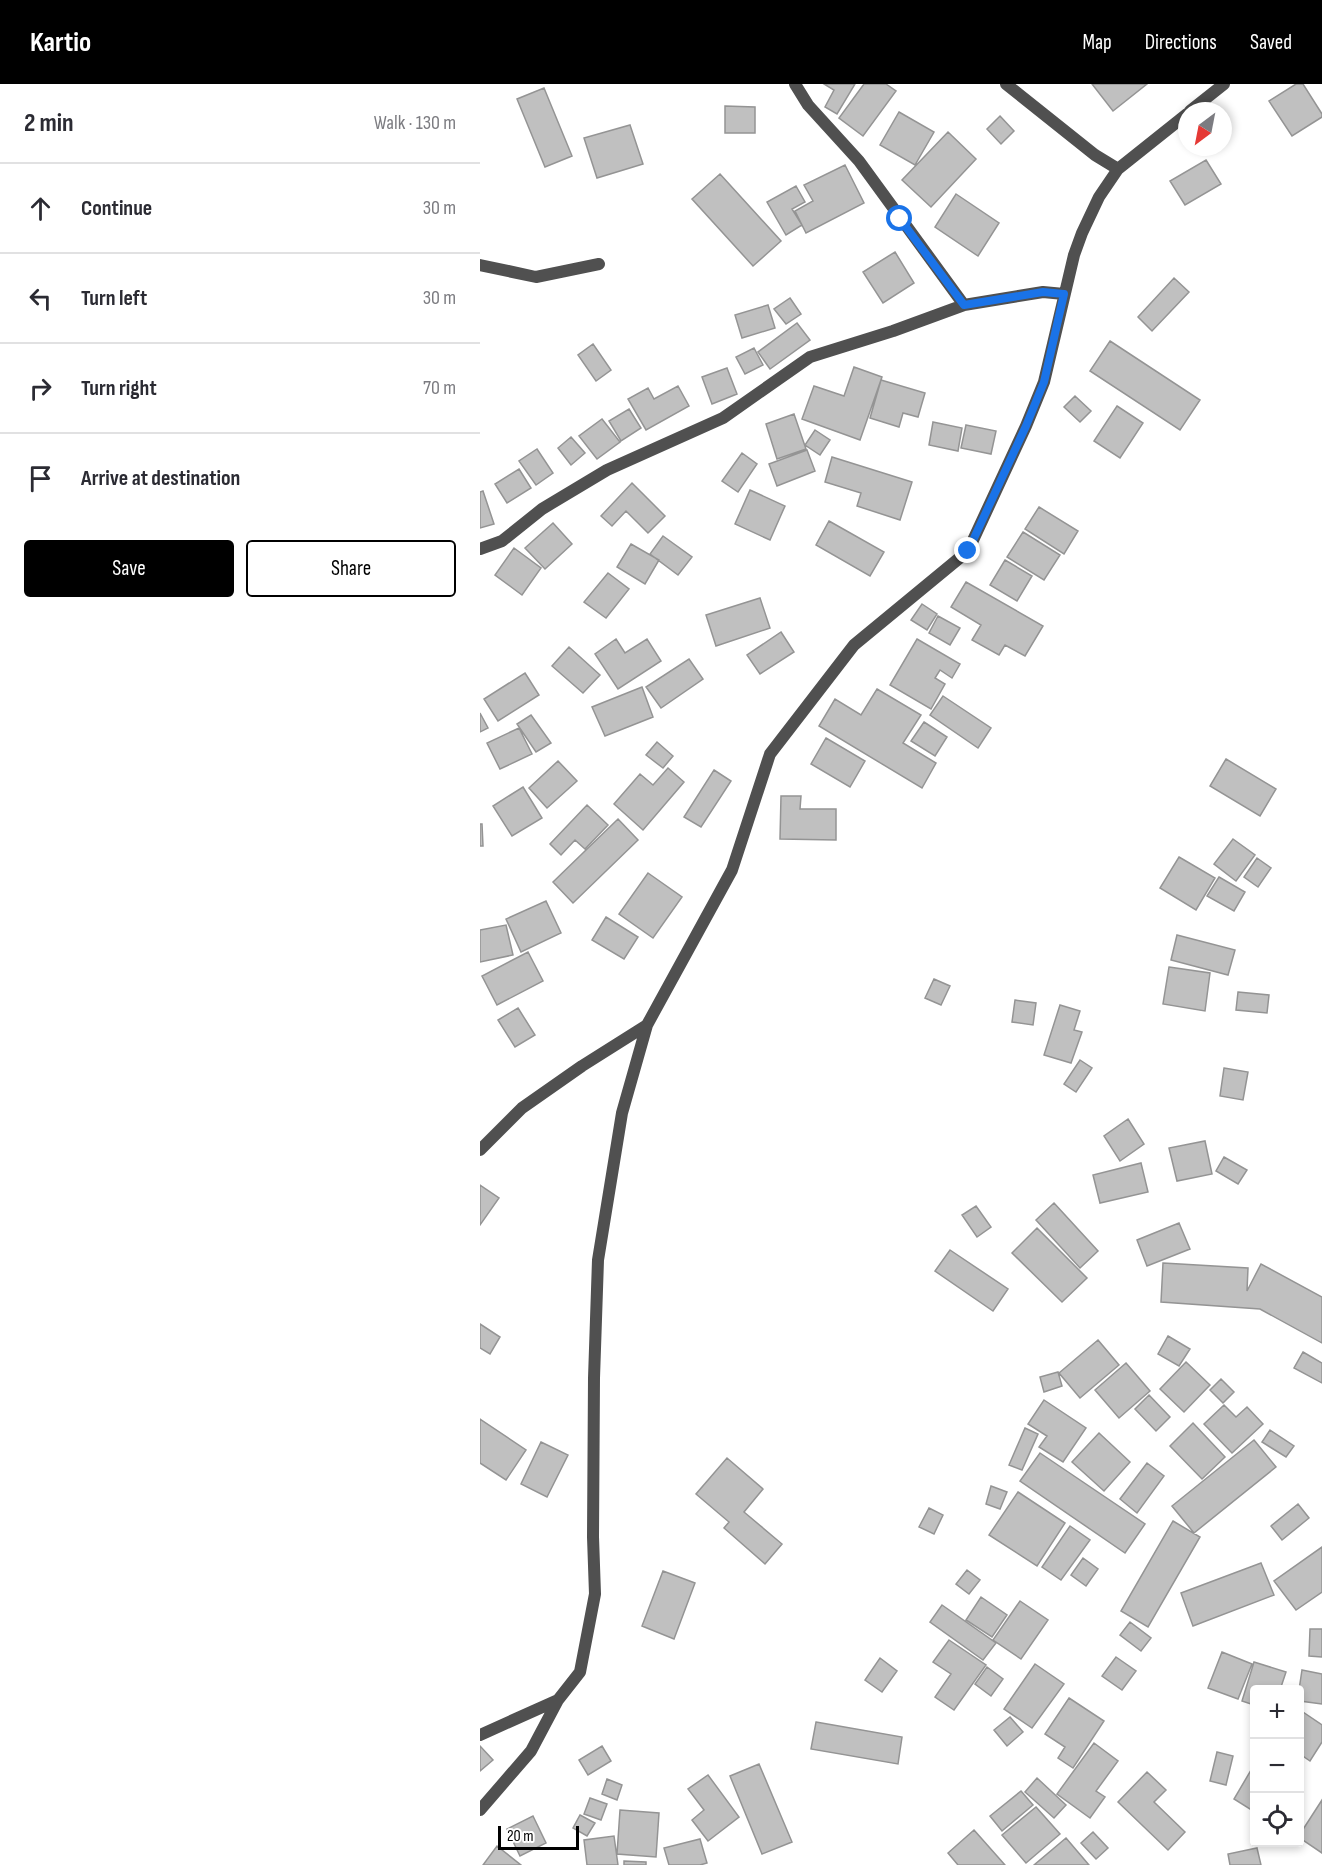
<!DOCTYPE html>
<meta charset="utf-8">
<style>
:root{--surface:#fff;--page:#f2f2f3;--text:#2b2b33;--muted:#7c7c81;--line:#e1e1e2;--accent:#000}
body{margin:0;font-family:"Sofia Sans Condensed",sans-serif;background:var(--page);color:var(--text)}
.controls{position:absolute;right:18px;bottom:18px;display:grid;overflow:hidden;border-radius:6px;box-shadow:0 3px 9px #0003}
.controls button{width:54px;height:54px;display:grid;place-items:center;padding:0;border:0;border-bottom:2px solid var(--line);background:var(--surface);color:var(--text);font:30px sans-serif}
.compass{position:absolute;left:698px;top:18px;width:54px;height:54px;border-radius:50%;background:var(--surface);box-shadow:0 3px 9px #0003;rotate:212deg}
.scale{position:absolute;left:18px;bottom:15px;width:81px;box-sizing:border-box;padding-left:6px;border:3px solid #000;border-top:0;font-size:16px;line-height:21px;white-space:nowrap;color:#000;-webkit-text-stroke:4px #fff;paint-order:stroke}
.stop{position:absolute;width:18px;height:18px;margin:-14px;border:4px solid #1a73e8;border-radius:50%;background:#fff}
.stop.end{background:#1a73e8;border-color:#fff;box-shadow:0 2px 6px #0008}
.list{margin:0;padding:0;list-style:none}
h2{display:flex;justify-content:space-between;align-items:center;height:78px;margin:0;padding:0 24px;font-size:26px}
h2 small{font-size:20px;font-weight:400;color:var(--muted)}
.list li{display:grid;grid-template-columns:39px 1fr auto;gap:18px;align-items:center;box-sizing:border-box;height:90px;padding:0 24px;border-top:2px solid var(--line)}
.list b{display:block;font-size:22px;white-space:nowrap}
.list em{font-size:20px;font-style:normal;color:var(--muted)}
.actions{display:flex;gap:12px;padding:18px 24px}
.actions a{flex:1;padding:14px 0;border:2px solid var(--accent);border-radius:6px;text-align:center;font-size:21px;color:var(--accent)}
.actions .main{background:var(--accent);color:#fff}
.icon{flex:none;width:33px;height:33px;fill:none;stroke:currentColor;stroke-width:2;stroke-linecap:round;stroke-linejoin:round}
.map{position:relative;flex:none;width:842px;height:1781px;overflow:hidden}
header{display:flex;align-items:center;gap:36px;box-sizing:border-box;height:84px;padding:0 30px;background:var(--accent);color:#fff}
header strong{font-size:28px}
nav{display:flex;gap:33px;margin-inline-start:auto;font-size:21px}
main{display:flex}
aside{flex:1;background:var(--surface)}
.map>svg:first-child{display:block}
</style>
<header>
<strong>Kartio</strong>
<nav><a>Map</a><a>Directions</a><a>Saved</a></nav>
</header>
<main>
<aside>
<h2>2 min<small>Walk · 130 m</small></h2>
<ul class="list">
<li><svg class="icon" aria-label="ahead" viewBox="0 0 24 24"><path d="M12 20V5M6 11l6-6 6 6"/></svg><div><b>Continue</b></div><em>30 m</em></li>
<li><svg class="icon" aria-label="left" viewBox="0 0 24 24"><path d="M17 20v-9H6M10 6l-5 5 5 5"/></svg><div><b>Turn left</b></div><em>30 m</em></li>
<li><svg class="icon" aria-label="right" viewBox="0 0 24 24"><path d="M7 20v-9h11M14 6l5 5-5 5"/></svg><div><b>Turn right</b></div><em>70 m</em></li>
<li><svg class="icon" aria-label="arrive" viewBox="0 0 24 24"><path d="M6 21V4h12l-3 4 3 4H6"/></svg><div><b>Arrive at destination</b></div></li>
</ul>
<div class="actions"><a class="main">Save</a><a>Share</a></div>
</aside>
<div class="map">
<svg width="842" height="1781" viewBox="0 0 842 1781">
<rect width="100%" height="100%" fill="#fff"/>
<path fill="#c0c0c0" stroke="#949494" stroke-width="1.5" d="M 344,0 L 375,0 L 357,30 L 345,23 L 354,6 Z
M 384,0 L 406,0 L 416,7 L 383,52 L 359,34 Z
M 612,0 L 667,0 L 633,27 Z
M 816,0 L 823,0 L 842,30 L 842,33 L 812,52 L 789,17 Z
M 64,4 L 92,72 L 65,83 L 37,15 Z
M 245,22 L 275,23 L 275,49 L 245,49 Z
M 419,28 L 454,48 L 435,81 L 400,61 Z
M 520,32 L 534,47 L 521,60 L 507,45 Z
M 150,41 L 163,80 L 117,94 L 104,54 Z
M 468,48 L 496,75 L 451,123 L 422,96 Z
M 726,76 L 741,100 L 705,121 L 690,97 Z
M 365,81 L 384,119 L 326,149 L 315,127 L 333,117 L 324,101 Z
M 240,90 L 301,157 L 273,182 L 212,115 Z
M 316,102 L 325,118 L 312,125 L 322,141 L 306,151 L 287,118 Z
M 476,110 L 519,139 L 498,172 L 455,143 Z
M 415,168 L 434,199 L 403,219 L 383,188 Z
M 694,194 L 709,208 L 672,247 L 658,233 Z
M 310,214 L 321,230 L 306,240 L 294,225 Z
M 288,221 L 295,244 L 262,254 L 255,231 Z
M 317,239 L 330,256 L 290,285 L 278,268 Z
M 630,257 L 720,316 L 700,346 L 610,287 Z
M 113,260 L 131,286 L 116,297 L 98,271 Z
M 274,264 L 283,281 L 265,290 L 256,273 Z
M 374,283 L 402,293 L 380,356 L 322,335 L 334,302 L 364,312 Z
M 247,284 L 257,310 L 232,320 L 222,293 Z
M 401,296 L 445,309 L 438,333 L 423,329 L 419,343 L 390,334 Z
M 198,302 L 209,322 L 166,346 L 148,315 L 168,304 L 174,315 Z
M 595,312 L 611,327 L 600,338 L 584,323 Z
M 637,322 L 663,339 L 640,374 L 614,357 Z
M 149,325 L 161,344 L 141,357 L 129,337 Z
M 314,330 L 326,365 L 297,375 L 286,340 Z
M 122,335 L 140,358 L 117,375 L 99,352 Z
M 453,338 L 482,344 L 478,367 L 449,361 Z
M 486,341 L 516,347 L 511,370 L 481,364 Z
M 335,346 L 350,356 L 340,371 L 325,361 Z
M 91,353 L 105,369 L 91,381 L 78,364 Z
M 57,365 L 73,389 L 56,401 L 39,377 Z
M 327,366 L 335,387 L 297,402 L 289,380 Z
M 262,369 L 277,380 L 258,408 L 242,397 Z
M 352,373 L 432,398 L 420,436 L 377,422 L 381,409 L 345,398 Z
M 39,385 L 51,404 L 27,419 L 15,400 Z
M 152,399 L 185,432 L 168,449 L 146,427 L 132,442 L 121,432 Z
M 270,406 L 305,422 L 290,456 L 255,440 Z
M 3,407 L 14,440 L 0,444 L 0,408 Z
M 559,423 L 598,447 L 584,470 L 545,445 Z
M 349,437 L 404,468 L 390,492 L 336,461 Z
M 73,439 L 92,460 L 65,485 L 45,464 Z
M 543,448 L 580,471 L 564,496 L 527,473 Z
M 183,452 L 212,473 L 198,491 L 170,470 Z
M 151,460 L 179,476 L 165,500 L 137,483 Z
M 34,464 L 61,484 L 42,511 L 15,491 Z
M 525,476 L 552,492 L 537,517 L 510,501 Z
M 128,489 L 149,505 L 126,534 L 104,518 Z
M 486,498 L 563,542 L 545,572 L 525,561 L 519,571 L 492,556 L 501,541 L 471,523 Z
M 280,514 L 290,544 L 236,562 L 226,531 Z
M 442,520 L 457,530 L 447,546 L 431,536 Z
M 458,532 L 480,544 L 470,561 L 449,549 Z
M 301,548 L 314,568 L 280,590 L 267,571 Z
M 136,555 L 145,569 L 167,555 L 181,577 L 138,605 L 115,570 Z
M 437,555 L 480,580 L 472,594 L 460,586 L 455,594 L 465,600 L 451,625 L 410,601 Z
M 89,563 L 120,591 L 103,609 L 72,582 Z
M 209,575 L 223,595 L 181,624 L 166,603 Z
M 45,589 L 59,611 L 18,637 L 4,615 Z
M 162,603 L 173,633 L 125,652 L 112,623 Z
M 397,605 L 441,631 L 423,659 L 456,679 L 442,704 L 339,642 L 355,615 L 381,631 Z
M 463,612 L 511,644 L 498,664 L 450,631 Z
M 0,629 L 8,644 L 0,648 Z
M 51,631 L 71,659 L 56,668 L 37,640 Z
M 444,638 L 467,653 L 455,672 L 431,657 Z
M 39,644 L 52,670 L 20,685 L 7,659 Z
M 346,654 L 385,677 L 370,703 L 331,680 Z
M 177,658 L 193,672 L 183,684 L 166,671 Z
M 746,675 L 796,705 L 780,732 L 730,702 Z
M 78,677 L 97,697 L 67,724 L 49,704 Z
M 188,684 L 204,698 L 163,746 L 134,720 L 160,690 L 173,701 Z
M 234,686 L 251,697 L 221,743 L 204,733 Z
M 43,703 L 62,734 L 32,752 L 13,722 Z
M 301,712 L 321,712 L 320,725 L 356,725 L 356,756 L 300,755 Z
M 107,721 L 128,741 L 105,765 L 95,756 L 81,771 L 70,760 Z
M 138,735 L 158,756 L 93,819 L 73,798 Z
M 0,740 L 2,740 L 3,762 L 0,762 Z
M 753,755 L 775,771 L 756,797 L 734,780 Z
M 699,773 L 735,794 L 716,826 L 680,804 Z
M 777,774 L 791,784 L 778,803 L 764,793 Z
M 168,789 L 202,813 L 173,854 L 139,830 Z
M 739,793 L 765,808 L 754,827 L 727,812 Z
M 66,817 L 81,849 L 41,868 L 26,835 Z
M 126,833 L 158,853 L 144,875 L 112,856 Z
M 26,841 L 33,871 L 0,878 L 0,846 Z
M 697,851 L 755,866 L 748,891 L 691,876 Z
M 48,868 L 63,897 L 17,921 L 2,892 Z
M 689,883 L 730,889 L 725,927 L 683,920 Z
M 454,895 L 470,902 L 461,921 L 445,914 Z
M 758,908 L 789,911 L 787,929 L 756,926 Z
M 535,916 L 556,919 L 553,941 L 532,938 Z
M 580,921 L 600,927 L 594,946 L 602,948 L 591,979 L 564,971 Z
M 38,924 L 55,951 L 35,963 L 18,936 Z
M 600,976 L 612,984 L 596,1008 L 584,1000 Z
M 744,984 L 768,988 L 763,1016 L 740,1012 Z
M 648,1035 L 664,1060 L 640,1077 L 624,1052 Z
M 725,1057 L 732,1090 L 697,1097 L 689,1064 Z
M 744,1073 L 767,1086 L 758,1100 L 736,1087 Z
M 661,1079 L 668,1108 L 620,1119 L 613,1091 Z
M 0,1101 L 19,1114 L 0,1141 Z
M 574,1119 L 618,1167 L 600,1184 L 556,1136 Z
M 496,1122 L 511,1143 L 497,1153 L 482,1131 Z
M 699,1139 L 710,1165 L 667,1182 L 657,1156 Z
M 557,1144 L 607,1194 L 582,1218 L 532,1169 Z
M 470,1166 L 528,1205 L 513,1227 L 455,1187 Z
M 683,1179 L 768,1184 L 767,1207 L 781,1180 L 842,1213 L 842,1259 L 780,1225 L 681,1218 Z
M 0,1240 L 20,1253 L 10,1270 L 0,1264 Z
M 688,1252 L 710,1265 L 699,1282 L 678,1270 Z
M 618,1256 L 639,1281 L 600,1314 L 579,1289 Z
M 823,1268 L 842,1279 L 842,1299 L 814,1284 Z
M 706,1278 L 730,1301 L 704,1328 L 680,1305 Z
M 646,1279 L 670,1307 L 639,1334 L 615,1306 Z
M 578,1288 L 582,1302 L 564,1308 L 560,1293 Z
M 741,1295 L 754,1308 L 743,1319 L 730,1306 Z
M 669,1311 L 690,1333 L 676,1347 L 655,1325 Z
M 564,1316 L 606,1344 L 583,1378 L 559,1363 L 567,1352 L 548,1340 Z
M 744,1321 L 756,1333 L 767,1323 L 783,1340 L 752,1369 L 724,1340 Z
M 0,1335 L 46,1366 L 26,1396 L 0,1379 Z
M 713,1339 L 745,1373 L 722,1395 L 690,1362 Z
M 545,1344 L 558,1350 L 542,1386 L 529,1381 Z
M 790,1346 L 814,1362 L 806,1373 L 782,1358 Z
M 619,1349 L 650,1378 L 624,1407 L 592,1378 Z
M 774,1356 L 796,1383 L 714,1449 L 692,1422 Z
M 61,1358 L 88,1371 L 67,1413 L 41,1400 Z
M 560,1369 L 665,1440 L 645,1469 L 540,1397 Z
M 247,1374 L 283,1405 L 264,1428 L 302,1460 L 285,1480 L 244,1444 L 249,1438 L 216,1410 Z
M 667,1379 L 684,1392 L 657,1429 L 640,1415 Z
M 511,1402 L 527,1408 L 520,1425 L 506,1420 Z
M 538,1408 L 585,1439 L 557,1482 L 509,1451 Z
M 818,1420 L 829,1434 L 802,1456 L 791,1442 Z
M 449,1424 L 463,1431 L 454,1450 L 439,1443 Z
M 693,1437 L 720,1453 L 668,1543 L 641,1527 Z
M 590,1442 L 610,1456 L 581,1496 L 562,1483 Z
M 842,1463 L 842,1508 L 816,1526 L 794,1497 Z
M 603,1474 L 618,1485 L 606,1502 L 591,1491 Z
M 781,1479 L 794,1511 L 713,1542 L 701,1509 Z
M 487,1486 L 500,1496 L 489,1510 L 476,1500 Z
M 183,1487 L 215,1499 L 194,1555 L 162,1542 Z
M 501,1513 L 527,1531 L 512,1553 L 486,1536 Z
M 540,1517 L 568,1536 L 541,1575 L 513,1556 Z
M 462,1521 L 516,1559 L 503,1576 L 450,1538 Z
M 650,1538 L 671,1554 L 661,1567 L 640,1551 Z
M 830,1545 L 842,1545 L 842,1573 L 829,1572 Z
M 469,1556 L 506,1581 L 474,1626 L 455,1613 L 471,1590 L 453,1578 Z
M 742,1568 L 772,1580 L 758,1615 L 728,1604 Z
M 636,1573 L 656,1587 L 642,1606 L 622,1592 Z
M 400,1574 L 417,1587 L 402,1608 L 385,1596 Z
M 774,1578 L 806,1588 L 800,1606 L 774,1606 L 774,1621 L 762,1617 Z
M 555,1580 L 584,1600 L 552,1644 L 524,1625 Z
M 507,1583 L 523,1595 L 511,1612 L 495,1600 Z
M 822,1586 L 842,1590 L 842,1620 L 820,1617 L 819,1606 Z
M 589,1614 L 624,1637 L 593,1684 L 578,1674 L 585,1663 L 565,1650 Z
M 820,1626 L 842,1641 L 842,1658 L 830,1677 L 820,1670 Z
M 530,1633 L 543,1648 L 527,1662 L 514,1646 Z
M 336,1638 L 422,1653 L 418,1680 L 331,1665 Z
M 614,1659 L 638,1677 L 616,1707 L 625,1713 L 610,1734 L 577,1710 Z
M 0,1662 L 13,1676 L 0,1687 Z
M 122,1662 L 131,1677 L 108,1691 L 99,1676 Z
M 737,1668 L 753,1672 L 746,1701 L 730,1697 Z
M 279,1680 L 312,1758 L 282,1770 L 250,1692 Z
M 774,1681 L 774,1725 L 773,1727 L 754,1715 Z
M 667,1688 L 686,1706 L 674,1718 L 705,1748 L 688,1766 L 638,1718 Z
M 228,1691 L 259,1733 L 228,1757 L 212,1736 L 224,1726 L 208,1705 Z
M 557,1694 L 586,1721 L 574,1734 L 545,1708 Z
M 127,1695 L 142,1701 L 137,1716 L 122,1710 Z
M 541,1707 L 553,1721 L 522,1747 L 510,1732 Z
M 110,1714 L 127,1720 L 121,1736 L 104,1730 Z
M 842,1716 L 842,1769 L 820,1754 L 820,1750 Z
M 556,1723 L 580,1750 L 546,1779 L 522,1751 Z
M 140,1726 L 179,1729 L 176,1773 L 137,1770 Z
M 100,1731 L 115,1739 L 107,1752 L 93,1744 Z
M 53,1732 L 66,1759 L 40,1772 L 27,1745 Z
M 494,1746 L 525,1781 L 478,1781 L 468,1769 Z
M 613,1748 L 628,1764 L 616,1775 L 601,1759 Z
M 134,1752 L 138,1781 L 107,1781 L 104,1756 Z
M 586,1754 L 609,1781 L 554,1781 Z
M 220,1755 L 227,1779 L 220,1781 L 189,1781 L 184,1764 Z
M 17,1762 L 41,1781 L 3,1781 Z
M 777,1764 L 781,1781 L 750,1781 L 748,1770 Z
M 144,1777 L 166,1778 L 166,1781 L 144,1781 Z"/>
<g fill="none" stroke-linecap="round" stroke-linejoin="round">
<path stroke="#505050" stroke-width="12" d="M 315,0 L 328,21 L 379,77 L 484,221
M 526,0 L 615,71 L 638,85
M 710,27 L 744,0
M 0,181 L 56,193 L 119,180
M 0,465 L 22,457 L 62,425 L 127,386 L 243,334 L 330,273 L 413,247 L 484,221 L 563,208 L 584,210
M 0,1066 L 42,1024 L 102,982 L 167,941
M 0,1651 L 78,1616
M 0,1726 L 51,1667 L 78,1616 L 100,1588 L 115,1510 L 113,1453 L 114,1294 L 118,1176 L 142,1029 L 167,941 L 252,786 L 290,670 L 374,561 L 488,467 L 546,342 L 564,298 L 594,171 L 602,149 L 619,113 L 638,85 L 707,30"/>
</g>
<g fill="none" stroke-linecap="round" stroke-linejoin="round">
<path stroke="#1a73e8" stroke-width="8" d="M 420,135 L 484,221 L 563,208 L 584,210 L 564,298 L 546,342 L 488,467"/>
</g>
</svg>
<div class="controls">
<button>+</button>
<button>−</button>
<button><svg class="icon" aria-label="locate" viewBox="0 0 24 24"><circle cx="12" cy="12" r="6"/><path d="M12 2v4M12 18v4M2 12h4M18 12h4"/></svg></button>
</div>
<svg class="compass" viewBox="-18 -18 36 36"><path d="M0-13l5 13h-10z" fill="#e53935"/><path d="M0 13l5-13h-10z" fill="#7c7c81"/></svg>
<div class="scale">20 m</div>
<div class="stop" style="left:420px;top:135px"></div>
<div class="stop end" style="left:488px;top:467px"></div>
</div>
</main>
